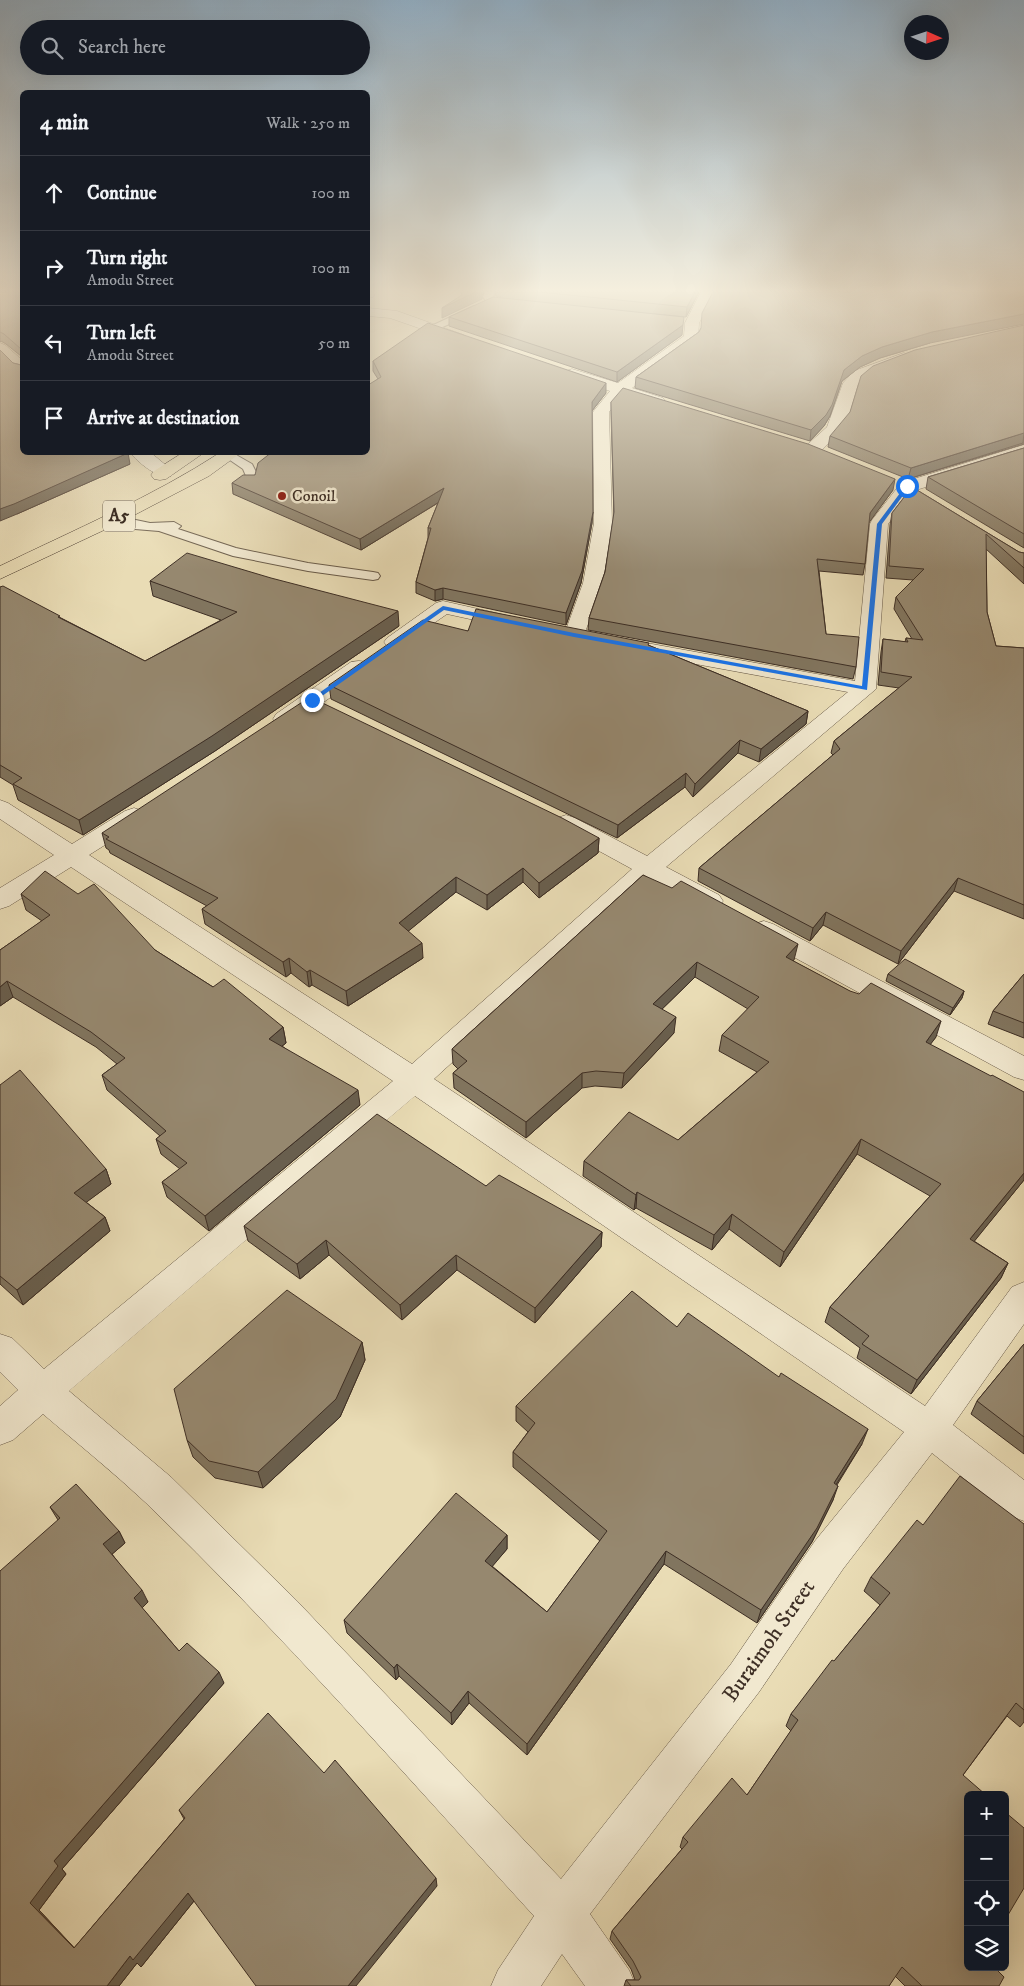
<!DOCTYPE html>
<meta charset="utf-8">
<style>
:root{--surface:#171b24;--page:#20242c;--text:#f1f3f6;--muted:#9ea1a6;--line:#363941}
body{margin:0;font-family:"IM FELL DW Pica",serif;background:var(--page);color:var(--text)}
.controls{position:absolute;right:15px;bottom:15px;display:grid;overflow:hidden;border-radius:8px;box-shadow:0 5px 20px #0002}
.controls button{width:45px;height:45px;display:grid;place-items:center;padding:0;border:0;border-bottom:1px solid var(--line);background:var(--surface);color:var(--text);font:25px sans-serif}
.compass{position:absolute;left:904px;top:15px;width:45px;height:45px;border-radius:50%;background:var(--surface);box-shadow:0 5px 20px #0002;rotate:93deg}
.stop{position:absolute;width:15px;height:15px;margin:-11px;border:4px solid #1a73e8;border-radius:50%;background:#fff}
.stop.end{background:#1a73e8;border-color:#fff;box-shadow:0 1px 5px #0008}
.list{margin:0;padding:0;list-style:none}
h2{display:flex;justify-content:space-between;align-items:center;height:65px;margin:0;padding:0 20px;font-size:21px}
h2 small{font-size:16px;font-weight:400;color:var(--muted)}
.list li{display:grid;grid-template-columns:32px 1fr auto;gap:15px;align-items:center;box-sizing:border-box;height:75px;padding:0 20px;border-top:1px solid var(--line)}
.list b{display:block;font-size:19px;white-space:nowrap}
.list p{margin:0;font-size:16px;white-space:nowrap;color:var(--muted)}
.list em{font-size:16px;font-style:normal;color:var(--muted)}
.icon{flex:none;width:28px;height:28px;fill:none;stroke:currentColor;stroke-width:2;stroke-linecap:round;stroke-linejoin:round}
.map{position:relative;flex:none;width:1024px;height:1986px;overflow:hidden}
.search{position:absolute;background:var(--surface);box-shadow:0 5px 20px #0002;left:20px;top:20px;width:350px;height:55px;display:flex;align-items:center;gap:12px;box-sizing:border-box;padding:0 18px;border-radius:28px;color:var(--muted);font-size:19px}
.panel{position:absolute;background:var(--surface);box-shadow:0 5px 20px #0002;left:20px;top:90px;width:350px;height:365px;border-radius:8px}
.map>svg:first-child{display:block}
</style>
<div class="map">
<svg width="1024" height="1986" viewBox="0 0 1024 1986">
<rect width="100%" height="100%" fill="#e9dcb5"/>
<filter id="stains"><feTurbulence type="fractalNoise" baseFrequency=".004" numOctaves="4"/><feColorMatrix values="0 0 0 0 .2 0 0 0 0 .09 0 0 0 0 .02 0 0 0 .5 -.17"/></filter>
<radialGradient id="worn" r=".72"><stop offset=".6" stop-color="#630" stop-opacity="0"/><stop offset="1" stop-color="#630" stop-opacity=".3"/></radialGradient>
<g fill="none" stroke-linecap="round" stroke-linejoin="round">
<g stroke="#685a48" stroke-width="2">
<path id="lane" d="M 485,292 L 495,292 L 493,297 L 495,298 L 516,301 L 521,304 L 516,307 L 488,303 L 483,297 Z
M 474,306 L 478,307 L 479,309 L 478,311 L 436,330 L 432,331 L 427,328 Z
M 231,452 L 252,464 L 258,476 L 255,484 L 245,484 L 244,481 L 246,476 L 243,469 L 224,456 L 226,453 Z
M 112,515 L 150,523 L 174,522 L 181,526 L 178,529 L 236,548 L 308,563 L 373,572 L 378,573 L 380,576 L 378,579 L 373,580 L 308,571 L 233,556 L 159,531 L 135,529 L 107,522 L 105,519 Z"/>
</g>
<g stroke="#685a48" stroke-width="1">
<path id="street" d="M 701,292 L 715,292 L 699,323 L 698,338 L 696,341 L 632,388 L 663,398 L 665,401 L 663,404 L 657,406 L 623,395 L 609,412 L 612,523 L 603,583 L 584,635 L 581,639 L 574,641 L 567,639 L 564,635 L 583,583 L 594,523 L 593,412 L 610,391 L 566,377 L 564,374 L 566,371 L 572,369 L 618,383 L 684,336 L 685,323 Z
M 368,308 L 397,311 L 464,335 L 466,338 L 464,341 L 459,342 L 390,318 L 368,316 Z
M 0,343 L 5,345 L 22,360 L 22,373 L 17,371 L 0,356 Z
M 904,353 L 909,355 L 912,358 L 909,361 L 866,377 L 858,384 L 849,415 L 842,429 L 819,453 L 807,453 L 804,449 L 807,445 L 827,427 L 843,383 L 854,371 Z
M 1024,445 L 1024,456 L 913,491 L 888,524 L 876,689 L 666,867 L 719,895 L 723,901 L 719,907 C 699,913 669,890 651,880 L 434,1079 L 925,1406 L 1012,1287 L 1024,1282 L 1024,1324 L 953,1425 L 1024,1480 L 1024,1521 L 1011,1516 L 932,1453 L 843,1569 L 759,1692 L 590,1914 L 629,1970 L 636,1986 L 585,1986 L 562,1954 L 541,1986 L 491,1986 L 498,1970 L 534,1916 C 407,1777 282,1634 146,1503 C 113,1472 77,1443 43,1414 L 13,1440 L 0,1445 L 0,1406 L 18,1390 L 0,1372 L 0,1334 L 12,1338 L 44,1369 L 393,1081 L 71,867 L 9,906 L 0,909 L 0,888 L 54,855 L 0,819 L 0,800 L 8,803 L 72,844 L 125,811 L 134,808 L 143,811 L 146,816 L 143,821 L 89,855 L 412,1064 L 632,869 L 557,828 L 554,823 L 557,818 L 566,815 L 575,818 L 647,856 L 848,692 L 630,652 L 623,650 L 620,646 L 623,642 L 630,640 L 855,681 L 870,524 L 872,520 L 901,483 ZM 415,1096 L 904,1432 L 815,1541 L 731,1664 L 561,1879 L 297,1601 L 171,1477 L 69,1391 Z
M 130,452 L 150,452 L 174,472 L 171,476 C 158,479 138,463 130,452 Z
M 443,601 L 518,618 L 521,622 L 518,626 L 511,628 L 447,614 L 401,646 L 394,648 L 387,646 L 384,642 L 387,638 L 436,603 Z
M 359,661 L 367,662 L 370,667 L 367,672 L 292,724 L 284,726 L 276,724 L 273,719 L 276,714 L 351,662 Z
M 764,921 L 773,924 L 1024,1056 L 1024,1080 L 1014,1077 L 755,936 L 751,930 L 755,924 Z"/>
</g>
<g stroke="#3d2e24" stroke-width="1">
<path id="highway" d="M 368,292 L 376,292 L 373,297 L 368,298 Z
M 184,452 L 205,452 L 166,479 L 160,480 L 154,479 L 151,475 L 154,471 Z
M 221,452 L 242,452 L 209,476 L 119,523 L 0,579 L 0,566 C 74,530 152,497 221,452 Z"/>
</g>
<use href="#lane" fill="#f1e8cf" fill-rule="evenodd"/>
<use href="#street" fill="#f1e8cf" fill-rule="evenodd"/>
<use href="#highway" fill="#e9dcb5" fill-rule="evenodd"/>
</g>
<path fill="#81755f" stroke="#3d2e24" d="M 0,292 L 22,292 L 22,452 L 130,464 L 17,514 L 13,363 L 21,365 L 21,356 L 6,344 L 1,341 L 0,342 Z
M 495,292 L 699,292 L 686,317 L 654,314 L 682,335 L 617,382 L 449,326 L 449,317 L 501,297 L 496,296 Z
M 1024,325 L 1024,444 L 908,479 L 828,447 L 830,436 Z
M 701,328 L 930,343 L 880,358 L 860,367 L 842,381 L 830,416 L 824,426 L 810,441 L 635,388 L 636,377 L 699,332 Z
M 373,361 L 606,393 L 592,411 L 592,523 L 581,583 L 566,625 L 443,599 L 435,601 L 416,593 L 416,582 L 428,538 L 428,528 L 438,503 L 361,550 L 233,494 L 232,483 L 255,475 L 378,379 L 373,371 Z
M 611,402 L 893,490 L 869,522 L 865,564 L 863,575 L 819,571 L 826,634 L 856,667 L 853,679 L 588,630 L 589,618 L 605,572 L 614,517 L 611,413 Z
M 1024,448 L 1024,548 L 926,489 L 928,477 Z
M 912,487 L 1019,552 L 1024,553 L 1024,584 L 986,549 L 987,612 L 996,646 L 1024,648 L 1024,919 L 954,891 L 898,964 L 823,925 L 810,941 L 698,881 L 699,868 L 833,755 L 831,753 L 834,741 L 899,688 L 878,685 L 881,652 L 883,639 L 905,642 L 906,638 L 912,639 L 894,609 L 896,597 L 913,580 L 886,578 L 890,525 L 892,513 Z
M 150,581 L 399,626 L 215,751 L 83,835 L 18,800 L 13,785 L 0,777 L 0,587 L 61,618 L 145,661 L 221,620 L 153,596 Z
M 468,631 L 648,645 L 808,711 L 806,724 L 759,762 L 738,753 L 693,797 L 685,787 L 617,838 L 331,699 L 329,685 Z
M 102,833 L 599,838 L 598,853 L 539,898 L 523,882 L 487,910 L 456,892 L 408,931 L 423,958 L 348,1006 L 312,985 L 309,987 L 291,973 L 286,977 L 205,924 L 202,909 L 207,906 L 110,853 L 109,850 L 106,848 Z
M 643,875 L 794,960 L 793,961 L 936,1037 L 930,1044 L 1024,1180 L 974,1241 L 1008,1263 L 1001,1278 L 911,1394 L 857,1358 L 860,1348 L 825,1322 L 830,1307 L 930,1196 L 857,1154 L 780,1267 L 729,1229 L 712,1250 L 636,1208 L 634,1210 L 583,1176 L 584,1161 L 678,1140 L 757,1072 L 719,1051 L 722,1035 L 748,1009 L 695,977 L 662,1009 L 674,1033 L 622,1088 L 595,1086 L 582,1088 L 526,1138 L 454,1088 L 453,1073 L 458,1069 L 453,1064 L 452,1049 Z
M 21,894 L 155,950 L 213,987 L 283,1027 L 286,1043 L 282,1046 L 360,1105 L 209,1231 L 167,1197 L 162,1182 L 180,1169 L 161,1154 L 156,1139 L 160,1136 L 107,1090 L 102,1075 L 117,1064 L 96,1047 L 13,997 L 0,1006 L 0,950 L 42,921 L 26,910 Z
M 888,974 L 964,991 L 962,998 L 950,1015 L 886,981 Z
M 1024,974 L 1024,1038 L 988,1024 L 993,1011 Z
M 0,1085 L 106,1169 L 111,1184 L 86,1202 L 105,1217 L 110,1231 L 23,1305 L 0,1284 Z
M 486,1186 L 602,1232 L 601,1247 L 535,1323 L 457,1270 L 402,1320 L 329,1255 L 300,1279 L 248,1241 L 244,1226 Z
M 677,1327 L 862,1444 L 837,1485 L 833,1500 L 812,1542 L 757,1623 L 664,1564 L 527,1755 L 469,1703 L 452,1725 L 399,1676 L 396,1680 L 347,1633 L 344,1620 L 507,1535 L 507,1549 L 492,1566 L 547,1612 L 600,1541 L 513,1467 L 513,1452 L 528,1432 L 516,1421 L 516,1406 Z
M 362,1342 L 365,1360 L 340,1417 L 263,1488 L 215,1478 L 193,1457 L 187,1440 Z
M 1024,1344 L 1024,1454 L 971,1414 L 977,1401 Z
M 50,1507 L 119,1531 L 125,1543 L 112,1554 L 148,1602 L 142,1608 L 179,1651 L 224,1683 L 62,1869 L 66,1874 L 39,1910 L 74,1948 L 184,1819 L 179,1810 L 324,1773 L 437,1886 L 194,1901 L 141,1967 L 137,1963 L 119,1986 L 0,1986 L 58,1520 Z
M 871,1577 L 1024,1609 L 1024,1722 L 1020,1727 L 1007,1716 L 963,1775 L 968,1967 L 999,1986 L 905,1986 L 895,1976 L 889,1986 L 624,1986 L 626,1980 L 635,1980 L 631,1969 L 610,1939 L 612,1931 L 682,1849 L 680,1847 L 683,1837 L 747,1795 L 791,1731 L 786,1726 L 791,1714 L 880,1605 L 864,1591 Z"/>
<path fill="#695f4e" stroke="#3d2e24" d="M 476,292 L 484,292 L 482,295 L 482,299 L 442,318 L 442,308 Z
M 695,292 L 699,292 L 686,317 L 687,307 Z
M 1024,314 L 1024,324 L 930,343 L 880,358 L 860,367 L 842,381 L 830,416 L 824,426 L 810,441 L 811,430 L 844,370 L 862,356 L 882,347 L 932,332 Z
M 683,325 L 682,335 L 617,382 L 617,372 Z
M 606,383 L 606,393 L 591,412 L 592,402 Z
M 1024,433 L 1023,443 L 908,479 L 911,468 Z
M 128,453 L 130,464 L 17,514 L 0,521 L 0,509 Z
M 895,479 L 893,490 L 868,524 L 870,513 Z
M 444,488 L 444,499 L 361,550 L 360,539 Z
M 593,512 L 592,523 L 581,583 L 566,625 L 566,613 Z
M 443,588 L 443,599 L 435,601 L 435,590 Z
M 398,611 L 399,626 L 215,751 L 83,835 L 79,820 Z
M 808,711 L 806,724 L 759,762 L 761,749 Z
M 740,740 L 738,753 L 693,797 L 695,784 Z
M 686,773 L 685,787 L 617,838 L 618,825 Z
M 599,838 L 598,853 L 539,898 L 539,883 Z
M 523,868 L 523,882 L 487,910 L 487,895 Z
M 456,877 L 456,892 L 400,938 L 399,923 Z
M 958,878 L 954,891 L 898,964 L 901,951 Z
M 826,912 L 823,925 L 810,941 L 813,928 Z
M 422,943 L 423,958 L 348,1006 L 346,991 Z
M 798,944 L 794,960 L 783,973 L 786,957 Z
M 289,958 L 291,973 L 286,977 L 283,962 Z
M 697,962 L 695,977 L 651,1020 L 653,1004 Z
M 310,970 L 312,985 L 309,987 L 307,972 Z
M 7,981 L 13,997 L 0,1006 L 0,987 Z
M 964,991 L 962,998 L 950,1015 L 953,1008 Z
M 676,1017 L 674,1033 L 622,1088 L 624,1073 Z
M 941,1021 L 936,1037 L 921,1057 L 926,1042 Z
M 283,1027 L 286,1043 L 272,1054 L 269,1039 Z
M 582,1073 L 582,1088 L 526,1138 L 526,1122 Z
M 358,1090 L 360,1105 L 209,1231 L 205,1216 Z
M 861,1139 L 857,1154 L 780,1267 L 784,1252 Z
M 106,1169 L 111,1184 L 80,1207 L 74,1193 Z
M 1024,1173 L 1024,1180 L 964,1254 L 970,1239 Z
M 637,1192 L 636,1208 L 634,1210 L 636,1195 Z
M 732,1214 L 729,1229 L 712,1250 L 714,1235 Z
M 105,1217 L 110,1231 L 23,1305 L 17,1290 Z
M 602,1232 L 601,1247 L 535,1323 L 535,1308 Z
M 326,1240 L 329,1255 L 300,1279 L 297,1264 Z
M 456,1255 L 457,1270 L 402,1320 L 400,1305 Z
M 1008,1263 L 1001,1278 L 911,1394 L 917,1380 Z
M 362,1342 L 365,1360 L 340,1417 L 263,1488 L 258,1472 Z
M 868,1429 L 862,1444 L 828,1497 L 834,1483 Z
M 838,1486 L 833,1500 L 812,1542 L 757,1623 L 761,1610 Z
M 119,1531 L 125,1543 L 110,1556 L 103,1544 Z
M 507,1535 L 507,1549 L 486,1574 L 485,1561 Z
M 666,1551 L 664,1564 L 527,1755 L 527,1744 Z
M 142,1590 L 148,1602 L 140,1610 L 134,1598 Z
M 397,1664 L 399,1676 L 396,1680 L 394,1668 Z
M 219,1672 L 224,1683 L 62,1869 L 66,1874 L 39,1910 L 82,1956 L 74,1948 L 30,1903 L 54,1861 Z
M 468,1691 L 469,1703 L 452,1725 L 451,1713 Z
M 436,1878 L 437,1886 L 356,1986 L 348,1986 Z
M 188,1893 L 194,1901 L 141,1967 L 137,1963 L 119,1986 L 107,1986 L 130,1956 Z"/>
<path fill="#96886f" stroke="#3d2e24" d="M 0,292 L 22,292 L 22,452 L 126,452 L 128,453 L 14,504 L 0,509 L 0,350 L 13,363 L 21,365 L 21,349 L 4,334 L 0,332 Z
M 461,292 L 476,292 L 442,308 L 462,295 Z
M 540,292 L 695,292 L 687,307 Z
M 713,292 L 1024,292 L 1024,314 L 932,332 L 882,347 L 862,356 L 844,370 L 832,405 L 826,415 L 811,430 L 636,377 L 699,332 L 701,328 L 702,313 Z
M 493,297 L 684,317 L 683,325 L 617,372 L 449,317 Z
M 428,323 L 606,383 L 592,402 L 593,512 L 582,571 L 566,613 L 443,588 L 435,590 L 416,582 L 431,528 L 428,528 L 444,488 L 360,539 L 232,483 L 243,475 L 255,475 L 258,463 L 272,452 L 368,452 L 368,385 L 381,377 L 373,361 Z
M 1024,325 L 1024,433 L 911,468 L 830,436 L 850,412 L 861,376 L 873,366 L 915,350 Z
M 623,388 L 808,444 L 895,479 L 870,513 L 865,564 L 817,559 L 826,634 L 859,637 L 856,667 L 589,618 L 605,572 L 614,512 L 611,402 Z
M 1024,448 L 1024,534 L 928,477 Z
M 912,487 L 1019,552 L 1024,553 L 1024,568 L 986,534 L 987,612 L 996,646 L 1024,648 L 1024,905 L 958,878 L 901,951 L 826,912 L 813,928 L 699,868 L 840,749 L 834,741 L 912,677 L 881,672 L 883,639 L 908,642 L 906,638 L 923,640 L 896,597 L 924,569 L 889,566 L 892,513 Z
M 187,553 L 271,578 L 398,611 L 212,736 L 79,820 L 13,784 L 22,778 L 0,765 L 0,587 L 3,586 L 60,616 L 58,617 L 145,661 L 237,612 L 150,581 Z
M 476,609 L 649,643 L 648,645 L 808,711 L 761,749 L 740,740 L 695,784 L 686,773 L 618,825 L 329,685 L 423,620 L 468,631 Z
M 310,697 L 562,818 L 599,838 L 539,883 L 523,868 L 487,895 L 456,877 L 399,923 L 422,943 L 346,991 L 310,970 L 307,972 L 289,958 L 283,962 L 202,909 L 218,898 L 106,839 L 109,837 L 102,833 Z
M 45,871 L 78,894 L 94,884 L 155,950 L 213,987 L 224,979 L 283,1027 L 269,1039 L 358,1090 L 205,1216 L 162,1182 L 187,1163 L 156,1139 L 166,1131 L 102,1075 L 125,1058 L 91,1032 L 7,981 L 0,987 L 0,950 L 50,915 L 21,894 Z
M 643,875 L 672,888 L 681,881 L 798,944 L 786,957 L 850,991 L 859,994 L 871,983 L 941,1021 L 926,1042 L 991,1076 L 992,1075 L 1024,1092 L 1024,1173 L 970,1239 L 1008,1263 L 917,1380 L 862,1344 L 869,1336 L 830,1307 L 941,1184 L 861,1139 L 784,1252 L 732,1214 L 714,1235 L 637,1192 L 636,1195 L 584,1161 L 629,1112 L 678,1140 L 769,1062 L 722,1035 L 759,997 L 697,962 L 653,1004 L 676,1017 L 624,1073 L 596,1071 L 582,1073 L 526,1122 L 453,1073 L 467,1061 L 452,1049 Z
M 905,959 L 964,991 L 953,1008 L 888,974 Z
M 1024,974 L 1024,1023 L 993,1011 Z
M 20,1070 L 106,1169 L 74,1193 L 105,1217 L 17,1290 L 0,1276 L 0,1085 Z
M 377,1114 L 486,1186 L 499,1175 L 602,1232 L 535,1308 L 456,1255 L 400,1305 L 326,1240 L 297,1264 L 244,1226 Z
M 287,1290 L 362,1342 L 336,1399 L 258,1472 L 209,1461 L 187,1440 L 174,1389 Z
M 632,1291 L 677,1327 L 688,1313 L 779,1377 L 781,1373 L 868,1429 L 834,1483 L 838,1486 L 817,1528 L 761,1610 L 666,1551 L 527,1744 L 468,1691 L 451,1713 L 397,1664 L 394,1668 L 344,1620 L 456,1493 L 507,1535 L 485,1561 L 547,1612 L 607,1531 L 513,1452 L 535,1423 L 516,1406 Z
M 1024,1344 L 1024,1437 L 977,1401 Z
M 960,1476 L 1024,1524 L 1024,1710 L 1016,1703 L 963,1775 L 986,1795 L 968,1795 L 968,1967 L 994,1967 L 1004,1977 L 999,1986 L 922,1986 L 902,1967 L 889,1986 L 631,1986 L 626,1980 L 639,1980 L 641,1977 L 633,1961 L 612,1931 L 688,1842 L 683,1837 L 732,1778 L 747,1795 L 798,1720 L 791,1714 L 832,1660 L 834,1661 L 890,1593 L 871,1577 L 917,1520 L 923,1525 Z
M 76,1484 L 119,1531 L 103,1544 L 142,1590 L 134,1598 L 179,1651 L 187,1643 L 219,1672 L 54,1861 L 58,1866 L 30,1903 L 74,1948 L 185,1818 L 179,1810 L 268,1713 L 324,1773 L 335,1760 L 436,1878 L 348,1986 L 256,1986 L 188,1893 L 133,1960 L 130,1956 L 107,1986 L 0,1986 L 0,1571 L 60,1518 L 50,1507 Z
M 1005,1812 L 1024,1828 L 1024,1888 L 1005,1920 Z"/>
<linearGradient id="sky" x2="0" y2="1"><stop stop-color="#91acc0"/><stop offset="0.51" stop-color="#f5efde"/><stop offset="1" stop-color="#f5efde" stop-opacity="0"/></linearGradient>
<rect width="1024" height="570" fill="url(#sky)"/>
<path fill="#1a73e8" d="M 906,485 L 910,486 L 882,524 L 867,690 L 574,637 L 444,610 L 315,701 L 309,700 L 443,606 L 574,633 L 862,686 L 877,524 Z"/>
<circle fill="#8f2418" stroke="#f1e8cf" stroke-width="2" cx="282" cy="496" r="5"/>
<g text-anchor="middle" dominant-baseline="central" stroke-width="5" stroke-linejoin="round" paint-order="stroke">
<g font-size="16" fill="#3d2e24" stroke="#f1e8cf" text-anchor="start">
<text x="292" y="496">Conoil</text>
</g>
<rect fill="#f1e8cf" stroke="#736657" stroke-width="1" x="103" y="500.5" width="32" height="31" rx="4"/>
<g font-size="18" font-weight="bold" fill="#3d2e24">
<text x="119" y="516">A5</text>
</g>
<g font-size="22" fill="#3d2e24" stroke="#f1e8cf">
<text transform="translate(769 1641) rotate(-55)">Buraimoh Street</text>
</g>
</g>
<rect width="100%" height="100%" filter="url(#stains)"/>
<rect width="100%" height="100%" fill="url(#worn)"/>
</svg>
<div class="controls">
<button>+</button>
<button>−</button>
<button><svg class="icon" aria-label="locate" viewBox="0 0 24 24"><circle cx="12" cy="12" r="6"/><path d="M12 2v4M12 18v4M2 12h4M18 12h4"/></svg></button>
<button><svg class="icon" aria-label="layers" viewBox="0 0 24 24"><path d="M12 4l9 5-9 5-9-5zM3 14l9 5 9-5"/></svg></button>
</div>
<svg class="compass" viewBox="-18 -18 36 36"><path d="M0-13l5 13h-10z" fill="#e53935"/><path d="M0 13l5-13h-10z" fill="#9ea1a6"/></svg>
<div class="stop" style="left:907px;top:486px"></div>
<div class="stop end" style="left:312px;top:700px"></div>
<div class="search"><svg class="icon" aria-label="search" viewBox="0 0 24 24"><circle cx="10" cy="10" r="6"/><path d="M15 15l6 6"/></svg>Search here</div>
<section class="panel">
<h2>4 min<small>Walk · 250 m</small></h2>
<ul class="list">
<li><svg class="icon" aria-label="ahead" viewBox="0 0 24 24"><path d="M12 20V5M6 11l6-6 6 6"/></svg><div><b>Continue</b></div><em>100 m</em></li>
<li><svg class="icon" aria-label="right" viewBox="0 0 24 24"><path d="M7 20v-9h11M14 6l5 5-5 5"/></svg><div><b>Turn right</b><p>Amodu Street</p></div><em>100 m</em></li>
<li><svg class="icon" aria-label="left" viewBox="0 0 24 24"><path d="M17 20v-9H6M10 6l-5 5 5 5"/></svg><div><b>Turn left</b><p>Amodu Street</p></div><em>50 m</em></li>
<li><svg class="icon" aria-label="arrive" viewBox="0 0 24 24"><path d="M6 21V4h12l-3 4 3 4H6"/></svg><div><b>Arrive at destination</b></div></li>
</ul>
</section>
</div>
